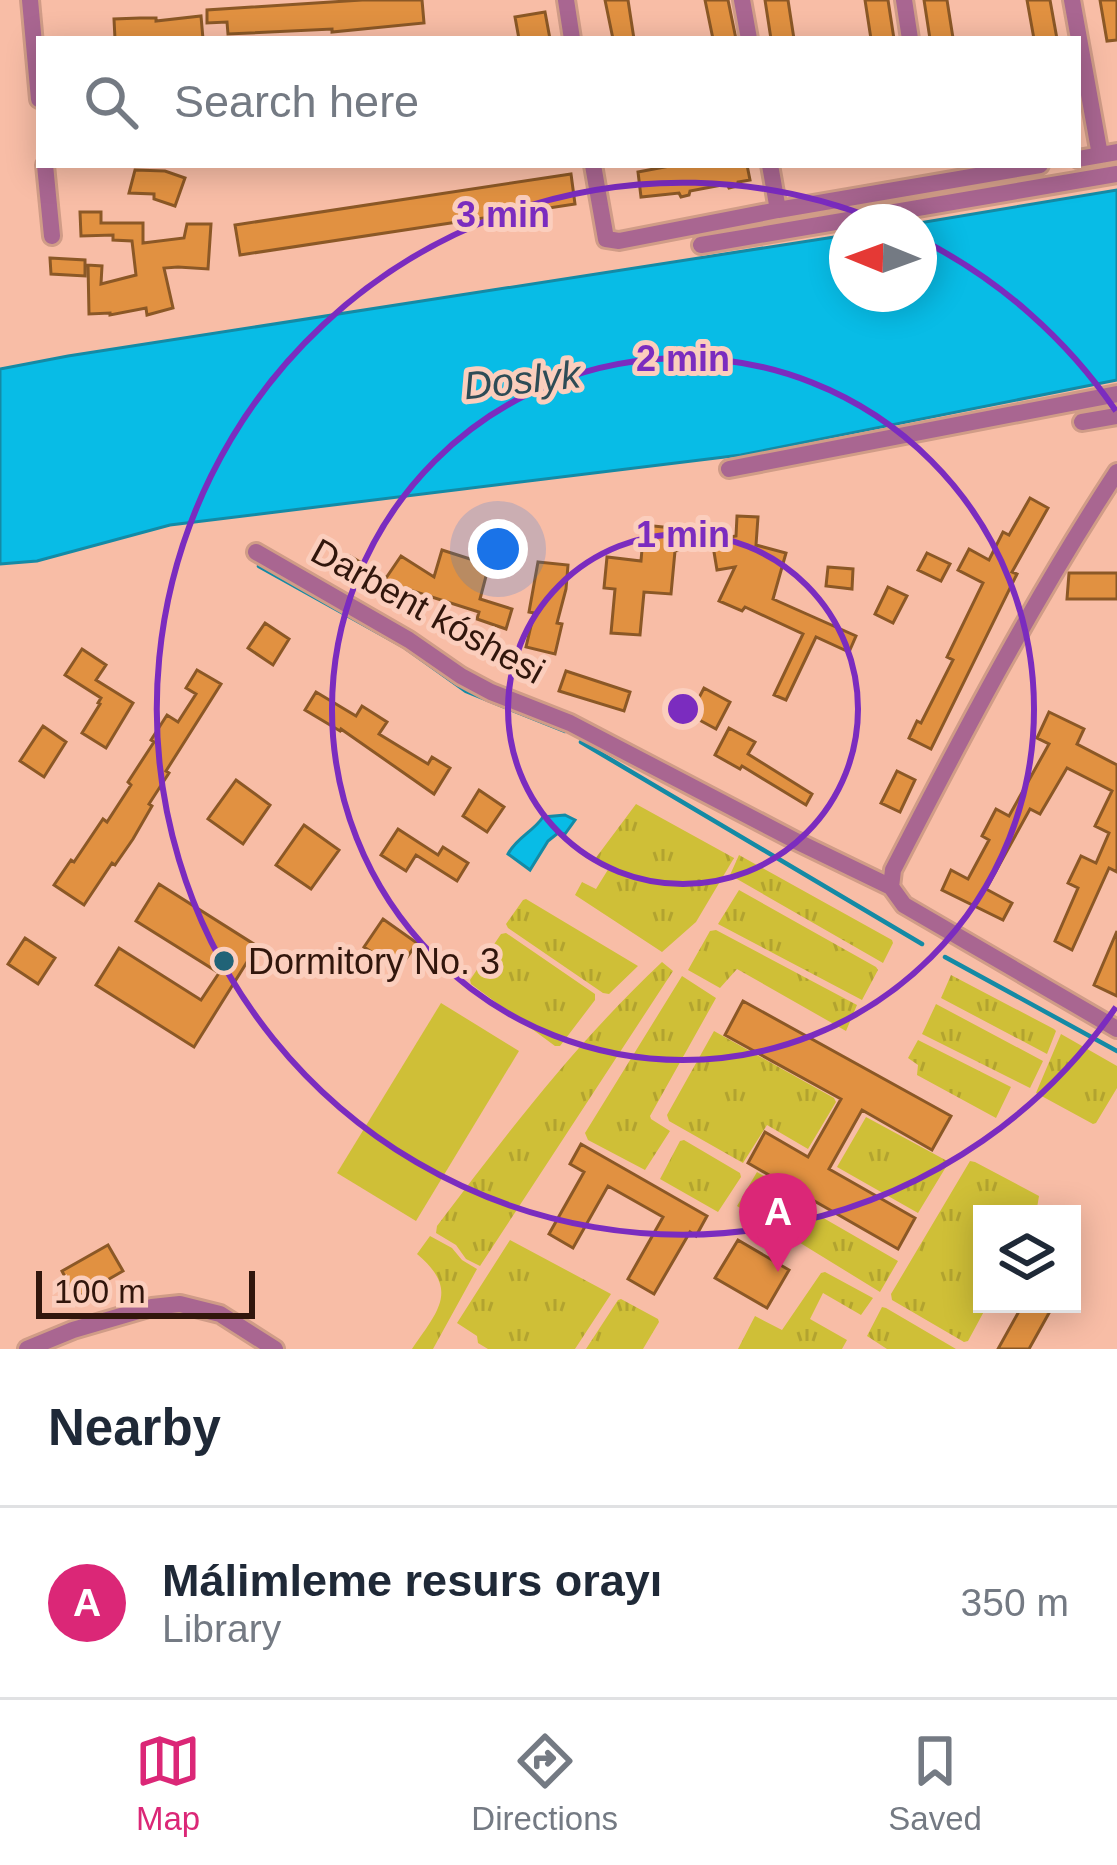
<!DOCTYPE html>
<meta charset="utf-8">
<style>
:root{--surface:#fff;--page:#f2f2f3;--text:#1f2937;--muted:#747a83;--line:#e0e1e3;--accent:#db2777}
body{margin:0;font-family:Arial,sans-serif;background:var(--page);color:var(--text)}
.controls{position:absolute;right:36px;bottom:36px;display:grid;overflow:hidden;border-radius:0px;box-shadow:0 6px 30px #0003}
.controls button{width:108px;height:108px;display:grid;place-items:center;padding:0;border:0;border-bottom:3px solid var(--line);background:var(--surface);color:var(--text);font:60px sans-serif}
.compass{position:absolute;left:829px;top:204px;width:108px;height:108px;border-radius:50%;background:var(--surface);box-shadow:0 6px 30px #0003;rotate:271deg}
.scale{position:absolute;left:36px;bottom:30px;width:219px;box-sizing:border-box;padding-left:12px;border:6px solid #31160c;border-top:0;font-size:33px;line-height:42px;white-space:nowrap;color:#31160c;-webkit-text-stroke:9px #fbcebd;paint-order:stroke}
.you{position:absolute;left:498px;top:549px;width:42px;height:42px;margin:-30px;border:9px solid #fff;border-radius:50%;background:#1a73e8;box-shadow:0 0 0 18px #1a73e833}
.badge{display:grid;place-items:center;width:78px;height:78px;border-radius:50%;background:var(--accent);color:#fff;font-size:39px;font-weight:700}
.pin{position:absolute;translate:-50% -99px;filter:drop-shadow(0 3px 6px #0008)}
.pin::after{content:'';position:absolute;top:63px;width:42px;height:36px;background:inherit;clip-path:polygon(0 0,100% 0,50% 100%)}
.list{margin:0;padding:0;list-style:none}
h2{display:flex;justify-content:space-between;align-items:center;height:156px;margin:0;padding:0 48px;font-size:51px}
h2 small{font-size:39px;font-weight:400;color:var(--muted)}
.list li{display:grid;grid-template-columns:78px 1fr auto;gap:36px;align-items:center;box-sizing:border-box;height:192px;padding:0 48px;border-top:3px solid var(--line)}
.list b{display:block;font-size:45px;white-space:nowrap}
.list p{margin:0;font-size:39px;white-space:nowrap;color:var(--muted)}
.list em{font-size:39px;font-style:normal;color:var(--muted)}
.icon{flex:none;width:66px;height:66px;fill:none;stroke:currentColor;stroke-width:2;stroke-linecap:round;stroke-linejoin:round}
.map{position:relative;flex:none;width:1117px;height:1349px;overflow:hidden}
.search{position:absolute;background:var(--surface);box-shadow:0 6px 30px #0003;left:36px;right:36px;top:36px;height:132px;display:flex;align-items:center;gap:30px;box-sizing:border-box;padding:0 42px;border-radius:0px;color:var(--muted);font-size:45px}
.sheet{height:348px;background:var(--surface)}
nav{display:flex;justify-content:space-around;align-items:center;box-sizing:border-box;height:168px;border-top:3px solid var(--line);background:var(--surface);font-size:33px;color:var(--muted)}
nav a{display:grid;justify-items:center;gap:6px}
nav .on{color:var(--accent)}
.map>svg:first-child{display:block}
</style>
<div class="map">
<svg width="1117" height="1349" viewBox="0 0 1117 1349">
<defs>
<pattern id="grass-tufts" width="24" height="20" patternUnits="userSpaceOnUse" patternTransform="scale(3)"><rect width="24" height="20" fill="#cfbf37"/><path d="M3 7l-1-3M5 7V3M7 7l1-3M15 17l-1-3M17 17v-4M19 17l1-3" fill="none" stroke="#b2a32f"/></pattern>
</defs>
<rect width="100%" height="100%" fill="#f8bda6"/>
<path fill="url(#grass-tufts)" d="M 636,804 L 734,858 L 696,922 L 662,952 L 575,895 L 582,882 L 596,889 L 609,868 L 595,859 Z
M 739,855 L 892,940 L 893,943 L 883,963 L 730,875 Z
M 739,890 L 876,967 L 878,970 L 862,1000 L 718,924 Z
M 526,899 L 638,966 L 609,994 L 603,993 L 508,928 L 506,924 L 523,900 Z
M 716,930 L 857,1005 L 846,1031 L 737,969 L 720,988 L 688,970 L 710,931 Z
M 506,933 L 595,994 L 595,1000 L 560,1046 L 555,1046 L 471,984 L 470,980 L 501,934 Z
M 662,962 L 673,971 L 480,1266 L 466,1259 L 456,1245 L 436,1233 L 437,1226 C 508,1132 576,1043 662,962 Z
M 951,975 L 1054,1029 L 1056,1031 L 1047,1054 L 941,998 Z
M 682,976 L 716,998 L 650,1116 L 651,1119 L 670,1131 L 645,1170 L 588,1140 L 585,1133 Z
M 936,1004 L 1043,1061 L 1030,1088 L 922,1034 Z
M 714,1031 L 834,1098 L 836,1102 L 808,1149 L 767,1125 L 743,1163 L 669,1121 L 667,1115 Z
M 1061,1034 L 1117,1066 L 1117,1088 L 1096,1123 L 1093,1124 L 1036,1093 Z
M 918,1040 L 1011,1087 L 996,1118 L 917,1075 L 918,1065 L 908,1058 Z
M 866,1117 L 949,1162 L 918,1213 L 837,1167 Z
M 684,1140 L 740,1173 L 741,1177 L 718,1212 L 660,1179 L 680,1141 Z
M 970,1161 L 975,1162 L 1039,1196 L 1036,1214 L 982,1214 L 982,1304 L 988,1304 L 968,1341 L 964,1342 L 892,1300 L 891,1294 Z
M 757,1172 L 802,1197 L 780,1233 L 737,1206 Z
M 813,1212 L 898,1261 L 880,1292 L 797,1241 Z
M 430,1236 L 452,1248 L 462,1260 L 477,1269 L 433,1349 L 412,1349 C 438,1311 460,1290 417,1254 Z
M 510,1240 L 611,1294 L 575,1349 L 488,1349 L 478,1343 L 477,1336 L 457,1323 Z
M 825,1272 L 873,1298 L 861,1315 L 823,1293 L 810,1319 L 847,1340 L 842,1349 L 738,1349 L 755,1316 L 782,1330 L 821,1273 Z
M 621,1299 L 658,1319 L 659,1322 L 643,1349 L 586,1349 L 618,1300 Z
M 882,1307 L 886,1308 L 956,1349 L 887,1349 L 867,1336 Z"/>
<path fill="#cfbf37" d="M 441,1003 L 519,1051 L 416,1221 L 337,1173 Z"/>
<path fill="#08bce6" stroke="#148aa5" stroke-width="3" d="M 1117,190 L 1117,380 L 741,455 L 170,525 L 37,561 L 0,564 L 0,369 L 68,356 L 847,235 L 847,294 L 919,294 L 919,223 Z
M 565,815 L 575,820 L 565,834 L 558,833 L 548,841 L 530,870 L 508,854 C 517,837 533,832 543,817 Z"/>
<g fill="none" stroke-linecap="round" stroke-linejoin="round">
<path stroke="#148aa5" stroke-width="4.5" d="M 259,566 L 403,646 L 466,691 L 565,731
M 581,742 L 922,944
M 945,957 L 1117,1051"/>
</g>
<path fill="#e19141" stroke="#8b5826" stroke-width="3" d="M 362,0 L 422,0 L 424,23 L 332,32 L 332,29 L 228,34 L 227,22 L 207,23 L 207,10 Z
M 605,0 L 628,0 L 634,39 L 613,39 Z
M 705,0 L 728,0 L 736,39 L 713,39 Z
M 765,0 L 788,0 L 794,39 L 771,39 Z
M 865,0 L 888,0 L 894,39 L 871,39 Z
M 924,0 L 947,0 L 953,38 L 930,39 Z
M 1027,0 L 1050,0 L 1057,39 L 1034,39 Z
M 1100,0 L 1117,0 L 1117,40 L 1107,41 Z
M 545,12 L 550,39 L 519,39 L 515,17 Z
M 201,16 L 203,39 L 115,39 L 114,19 L 140,18 L 156,18 L 156,21 Z
M 675,165 L 747,165 L 750,180 L 738,182 L 737,186 L 729,188 L 727,184 L 690,191 L 689,195 L 681,197 L 679,193 L 641,197 L 638,172 Z
M 135,170 L 165,171 L 185,178 L 175,206 L 154,199 L 154,194 L 129,193 Z
M 571,174 L 575,204 L 240,255 L 235,225 Z
M 80,212 L 101,212 L 101,223 L 143,223 L 143,243 L 184,238 L 187,224 L 211,224 L 208,269 L 178,267 L 164,268 L 173,308 L 147,315 L 146,308 L 110,315 L 110,313 L 89,314 L 88,265 L 102,266 L 101,284 L 136,275 L 132,241 L 113,240 L 113,235 L 81,236 Z
M 50,258 L 85,260 L 85,276 L 51,274 Z
M 1030,498 L 1048,508 L 1012,572 L 1017,574 L 931,749 L 909,738 L 917,721 L 921,723 L 953,660 L 947,657 L 983,583 L 958,570 L 969,549 L 989,560 L 1003,532 L 1009,535 Z
M 737,516 L 758,517 L 756,545 L 786,553 L 773,599 L 856,636 L 849,652 L 816,637 L 786,700 L 774,695 L 803,634 L 745,607 L 742,611 L 719,601 L 735,567 L 717,570 L 712,540 L 736,536 Z
M 644,525 L 682,529 L 704,525 L 707,545 L 675,551 L 671,594 L 644,592 L 640,635 L 611,633 L 615,589 L 604,588 L 607,557 L 641,561 Z
M 442,550 L 489,565 L 480,599 L 512,609 L 506,629 L 477,619 L 479,612 L 413,591 L 409,597 L 384,581 L 401,556 L 434,577 Z
M 927,553 L 950,564 L 941,581 L 918,570 Z
M 350,556 L 385,577 L 374,595 L 339,575 Z
M 538,562 L 568,565 L 566,589 L 557,623 L 562,624 L 555,654 L 526,647 L 534,613 L 529,612 Z
M 828,567 L 853,569 L 852,589 L 826,586 Z
M 1069,573 L 1117,573 L 1117,599 L 1067,599 Z
M 888,587 L 907,596 L 893,623 L 875,614 Z
M 265,623 L 289,639 L 273,665 L 248,648 Z
M 82,649 L 106,665 L 96,680 L 133,703 L 106,748 L 82,733 L 100,704 L 98,703 L 101,698 L 65,675 Z
M 197,670 L 221,684 L 166,771 L 169,773 L 149,804 L 152,806 L 133,839 L 115,865 L 112,863 L 84,905 L 54,885 L 71,860 L 74,862 L 103,819 L 107,822 L 131,785 L 128,782 L 154,742 L 151,740 L 167,715 L 178,722 L 196,694 L 186,688 Z
M 566,671 L 630,692 L 624,711 L 559,691 Z
M 704,688 L 730,702 L 716,729 L 690,715 Z
M 316,692 L 356,716 L 362,706 L 387,722 L 379,734 L 428,764 L 432,757 L 450,768 L 434,794 L 341,729 L 340,731 L 305,710 Z
M 1049,712 L 1084,729 L 1077,744 L 1117,765 L 1117,872 L 1109,868 L 1072,950 L 1055,941 L 1078,888 L 1068,883 L 1081,856 L 1096,863 L 1109,833 L 1095,826 L 1112,791 L 1067,768 L 1040,814 L 1030,809 L 986,889 L 1012,903 L 1003,920 L 942,890 L 951,870 L 968,879 L 989,840 L 982,836 L 996,809 L 1009,816 L 1049,744 L 1037,738 Z
M 43,726 L 66,742 L 44,777 L 20,761 Z
M 729,728 L 755,742 L 748,754 L 812,794 L 806,805 L 742,766 L 740,769 L 715,755 Z
M 897,771 L 915,780 L 900,812 L 881,803 Z
M 236,780 L 270,805 L 243,844 L 208,819 Z
M 479,790 L 504,807 L 487,832 L 463,816 Z
M 304,825 L 339,850 L 311,889 L 276,865 Z
M 398,829 L 438,855 L 443,847 L 468,863 L 457,881 L 416,855 L 406,871 L 381,855 Z
M 159,884 L 257,946 L 194,1047 L 96,985 L 119,948 L 201,1000 L 219,973 L 136,921 Z
M 383,919 L 417,943 L 398,970 L 364,947 Z
M 1117,931 L 1117,996 L 1094,985 Z
M 25,938 L 55,958 L 38,984 L 8,964 Z
M 743,1001 L 951,1116 L 932,1150 L 862,1110 L 829,1169 L 915,1218 L 898,1249 L 748,1163 L 765,1132 L 808,1157 L 841,1099 L 725,1035 Z
M 581,1144 L 707,1216 L 696,1236 L 690,1232 L 654,1294 L 628,1279 L 663,1217 L 608,1186 L 573,1248 L 549,1234 L 584,1172 L 570,1164 Z
M 738,1240 L 789,1270 L 767,1308 L 715,1278 Z
M 108,1245 L 123,1271 L 76,1298 L 62,1271 Z
M 1023,1304 L 1034,1304 L 1049,1313 L 1029,1349 L 998,1349 Z"/>
<g fill="none" stroke-linecap="round" stroke-linejoin="round">
<g stroke="#d09c87" stroke-width="22">
<path id="street" d="M 30,0 L 39,99
M 566,0 L 572,39
M 742,0 L 749,39
M 904,0 L 910,39
M 1072,0 L 1100,155
M 1078,159 L 1117,152
M 45,165 L 52,236
M 593,165 L 606,239 L 619,241 L 778,210 L 1040,165
M 770,165 L 778,210
M 701,245 L 1117,174
M 1082,422 L 1117,416
M 729,469 L 1117,394
M 256,552 L 409,640 L 461,676 L 491,692 L 570,723 L 796,841 L 891,887 L 904,905 L 1117,1029
M 891,887 L 893,870 C 963,734 1033,600 1117,472
M 27,1349 L 73,1330 L 152,1307 L 180,1304 L 220,1314 L 275,1349"/>
</g>
<use href="#street" stroke="#a96691" stroke-width="16"/>
</g>
<g fill="none" stroke="#7b2cbf" stroke-width="6">
<circle cx="683" cy="709" r="175"/>
<circle cx="683" cy="709" r="351"/>
<path d="M1116 1007A526 526 0 1 1 880 221M922 240A526 526 0 0 1 1116 411"/>
</g>
<circle fill="#216377" stroke="#fbcebd" stroke-width="4.5" cx="224" cy="961" r="12"/>
<g text-anchor="middle" dominant-baseline="central" stroke-width="10" stroke-linejoin="round" paint-order="stroke">
<g font-size="36" fill="#31160c" stroke="#fbcebd">
<text transform="translate(428 611) rotate(29)">Darbent kóshesi</text>
</g>
<g font-size="36" fill="#31160c" stroke="#fbcebd" text-anchor="start">
<text x="248" y="961">Dormitory No. 3</text>
</g>
<g font-size="39" font-style="italic" fill="#2e4c56" stroke="#fbcebd">
<text transform="translate(522 380) rotate(-6)">Doslyk</text>
</g>
</g>
<circle cx="683" cy="709" r="18" fill="#7b2cbf" stroke="#fbcebd" stroke-width="6"/>
<g font-size="36" text-anchor="middle" font-weight="bold" fill="#7b2cbf" stroke="#fbcebd" stroke-width="10" stroke-linejoin="round" paint-order="stroke">
<text x="503" y="227">3 min</text>
<text x="683" y="371">2 min</text>
<text x="683" y="547">1 min</text>
</g>
</svg>
<div class="controls">
<button><svg class="icon" aria-label="layers" viewBox="0 0 24 24"><path d="M12 4l9 5-9 5-9-5zM3 14l9 5 9-5"/></svg></button>
</div>
<svg class="compass" viewBox="-18 -18 36 36"><path d="M0-13l5 13h-10z" fill="#e53935"/><path d="M0 13l5-13h-10z" fill="#747a83"/></svg>
<div class="scale">100 m</div>
<div class="you"></div>
<div class="pin badge" style="left:778px;top:1272px">A</div>
<div class="search"><svg class="icon" aria-label="search" viewBox="0 0 24 24"><circle cx="10" cy="10" r="6"/><path d="M15 15l6 6"/></svg>Search here</div>
</div>
<section class="sheet">
<h2>Nearby<small></small></h2>
<ul class="list">
<li><span class="badge">A</span><div><b>Málimleme resurs orayı</b><p>Library</p></div><em>350 m</em></li>
</ul>
</section>
<nav>
<a class="on"><svg class="icon" aria-label="map" viewBox="0 0 24 24"><path d="M3 6l6-2 6 2 6-2v14l-6 2-6-2-6 2zM9 4v14M15 6v14"/></svg>Map</a>
<a><svg class="icon" aria-label="directions" viewBox="0 0 24 24"><path d="M12 3l9 9-9 9-9-9zM9 14v-3h6M13 9l2 2-2 2"/></svg>Directions</a>
<a><svg class="icon" aria-label="saved" viewBox="0 0 24 24"><path d="M7 4h10v16l-5-4-5 4z"/></svg>Saved</a>
</nav>
